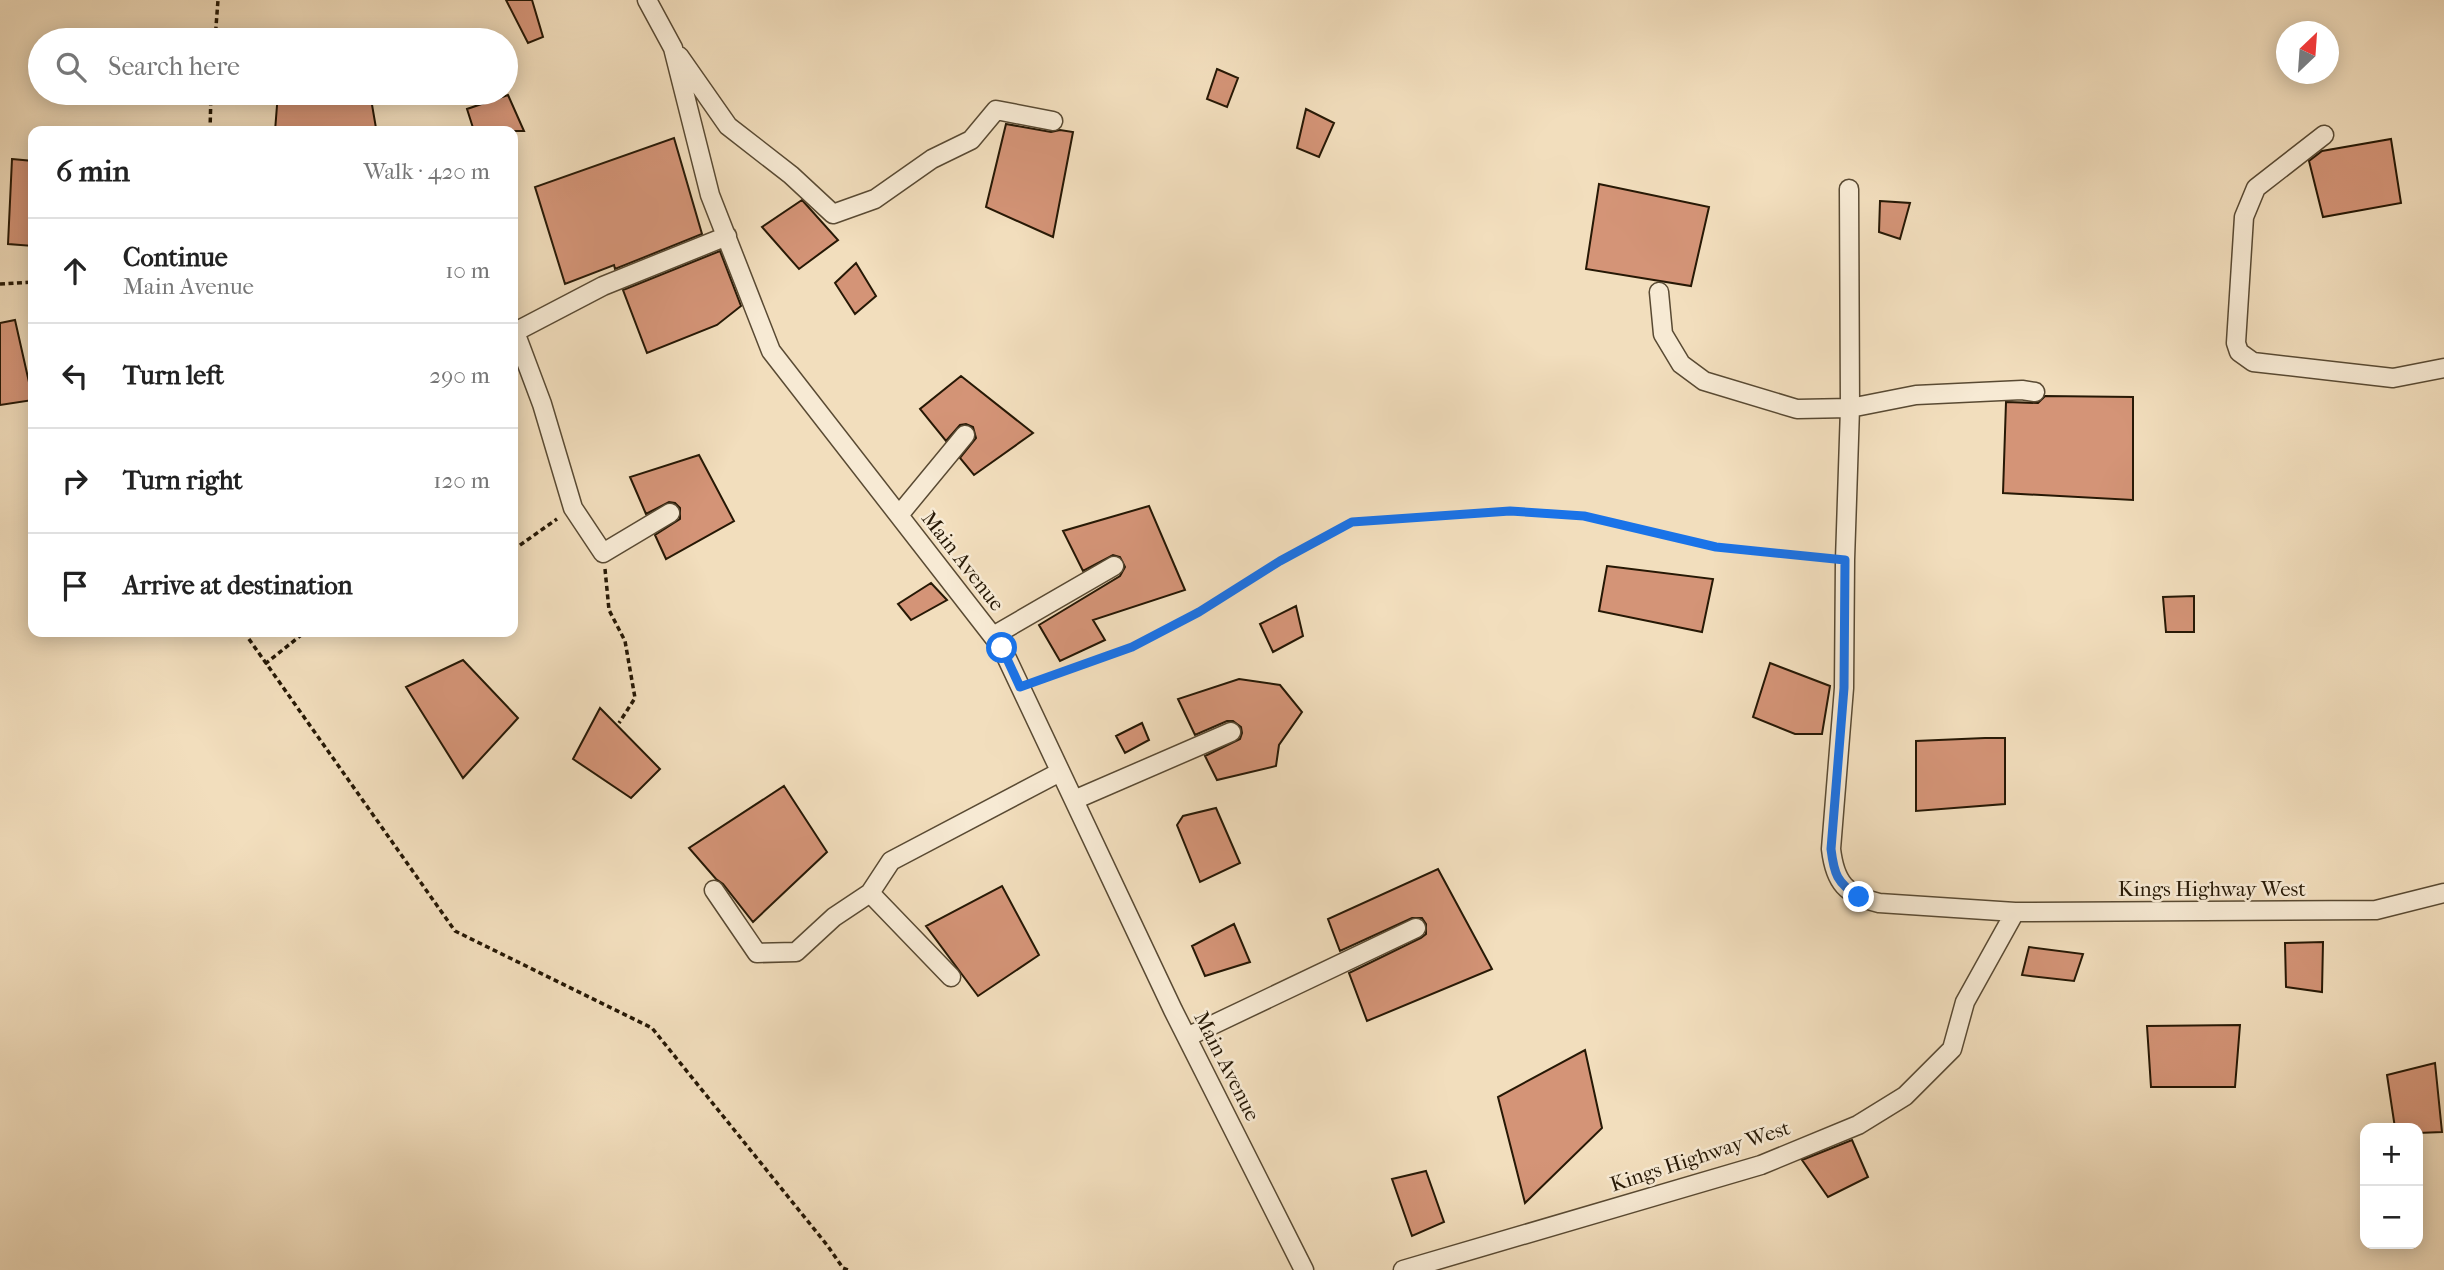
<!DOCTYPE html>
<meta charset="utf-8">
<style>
:root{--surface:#fff;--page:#f2f2f2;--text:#222;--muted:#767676;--line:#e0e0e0}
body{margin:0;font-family:"IM FELL French Canon",serif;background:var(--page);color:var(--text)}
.controls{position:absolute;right:21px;bottom:21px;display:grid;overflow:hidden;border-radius:14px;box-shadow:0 4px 18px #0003}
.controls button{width:63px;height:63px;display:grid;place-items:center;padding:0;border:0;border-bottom:2px solid var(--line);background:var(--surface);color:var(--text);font:35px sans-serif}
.compass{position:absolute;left:2276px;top:21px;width:63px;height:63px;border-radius:50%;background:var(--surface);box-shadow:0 4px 18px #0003;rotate:25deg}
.stop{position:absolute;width:21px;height:21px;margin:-16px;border:5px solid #1a73e8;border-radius:50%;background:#fff}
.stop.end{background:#1a73e8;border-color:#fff;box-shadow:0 2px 7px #0008}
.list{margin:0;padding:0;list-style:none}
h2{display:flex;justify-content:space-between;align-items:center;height:91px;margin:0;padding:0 28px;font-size:30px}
h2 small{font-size:23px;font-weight:400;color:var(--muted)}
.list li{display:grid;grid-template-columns:46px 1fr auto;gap:21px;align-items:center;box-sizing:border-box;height:105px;padding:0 28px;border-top:2px solid var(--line)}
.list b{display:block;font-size:26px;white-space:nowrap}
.list p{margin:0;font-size:23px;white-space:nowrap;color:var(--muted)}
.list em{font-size:23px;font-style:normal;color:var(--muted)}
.icon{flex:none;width:38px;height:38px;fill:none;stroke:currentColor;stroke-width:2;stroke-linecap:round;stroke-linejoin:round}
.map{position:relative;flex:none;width:2444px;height:1270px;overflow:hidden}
.search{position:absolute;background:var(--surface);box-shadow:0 4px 18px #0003;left:28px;top:28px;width:490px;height:77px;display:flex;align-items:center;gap:18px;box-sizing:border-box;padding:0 24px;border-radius:38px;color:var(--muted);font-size:26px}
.panel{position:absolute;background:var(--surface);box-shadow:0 4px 18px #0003;left:28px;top:126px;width:490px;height:511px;border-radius:14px}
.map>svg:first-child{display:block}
</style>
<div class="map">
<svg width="2444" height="1270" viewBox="0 0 2444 1270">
<rect width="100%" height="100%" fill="#f2debd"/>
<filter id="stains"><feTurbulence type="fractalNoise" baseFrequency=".00286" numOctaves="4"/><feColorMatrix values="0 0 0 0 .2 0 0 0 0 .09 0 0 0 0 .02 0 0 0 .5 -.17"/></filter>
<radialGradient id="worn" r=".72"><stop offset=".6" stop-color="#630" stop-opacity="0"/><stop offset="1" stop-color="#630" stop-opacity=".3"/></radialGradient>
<path fill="#d49477" stroke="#261805" stroke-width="2" d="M 506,0 L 532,0 L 543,37 L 528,43 Z
M 1217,69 L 1238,78 L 1227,107 L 1207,99 Z
M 278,93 L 370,93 L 376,128 L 360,131 L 275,131 Z
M 508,95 L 524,131 L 474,131 L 467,109 Z
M 1306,109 L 1334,123 L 1319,157 L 1297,148 Z
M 1006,124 L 1051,132 L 1060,130 L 1073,132 L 1053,237 L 986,207 Z
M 674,138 L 702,234 L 615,269 L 614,265 L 565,284 L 535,187 Z
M 2391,139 L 2401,203 L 2323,217 L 2309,161 L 2322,151 Z
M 12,159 L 33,161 L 33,246 L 8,244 Z
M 1599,184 L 1709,207 L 1691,286 L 1586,269 Z
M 802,200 L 838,240 L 799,269 L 762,227 Z
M 1880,201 L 1910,203 L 1900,239 L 1879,232 Z
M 720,251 L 741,306 L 717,325 L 647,353 L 623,290 Z
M 856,263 L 876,296 L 855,314 L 835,283 Z
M 15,320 L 33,400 L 0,405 L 0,323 Z
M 961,376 L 1033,433 L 974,475 L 960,458 L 976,438 L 973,427 L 966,424 L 960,425 L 946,441 L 920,409 Z
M 2045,396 L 2133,397 L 2133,500 L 2003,493 L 2006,402 L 2038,403 Z
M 699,455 L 734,521 L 666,559 L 655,535 L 680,519 L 680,508 L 675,503 L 669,502 L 646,514 L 630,477 Z
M 1149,506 L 1185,590 L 1093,620 L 1105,640 L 1060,661 L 1039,625 L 1120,576 L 1125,567 L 1120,557 L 1113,555 L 1083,571 L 1063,531 Z
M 1607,566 L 1713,579 L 1702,632 L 1599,611 Z
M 931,583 L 947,600 L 911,620 L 898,604 Z
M 2194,596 L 2194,632 L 2166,632 L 2163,597 Z
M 1296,606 L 1303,636 L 1273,652 L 1260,624 Z
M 463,660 L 518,718 L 463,778 L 406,687 Z
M 1770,663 L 1830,686 L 1822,734 L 1795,734 L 1753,717 Z
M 1239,679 L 1280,685 L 1302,712 L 1279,745 L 1276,766 L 1217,780 L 1205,756 L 1240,739 L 1242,733 L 1241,727 L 1233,721 L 1227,721 L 1195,735 L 1178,699 Z
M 600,708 L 660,769 L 631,798 L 573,759 Z
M 1142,723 L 1149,740 L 1125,753 L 1116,736 Z
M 1985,738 L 2005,738 L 2005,804 L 1916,811 L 1916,741 Z
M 784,786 L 827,852 L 753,922 L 723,884 L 716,879 L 689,848 Z
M 1216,808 L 1240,863 L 1200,882 L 1177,825 L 1183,816 Z
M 1438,869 L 1492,969 L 1367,1021 L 1349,973 L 1421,938 L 1426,934 L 1426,924 L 1422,918 L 1412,918 L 1340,951 L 1328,919 Z
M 1002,886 L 1039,955 L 978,996 L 926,926 Z
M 1234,924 L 1250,962 L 1205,976 L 1192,946 Z
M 2323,942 L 2322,992 L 2286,987 L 2285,943 Z
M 2029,947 L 2083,954 L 2074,981 L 2022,975 Z
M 2240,1025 L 2235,1087 L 2151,1087 L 2147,1026 Z
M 1585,1050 L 1602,1128 L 1525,1203 L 1498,1097 Z
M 2435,1063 L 2442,1132 L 2418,1133 L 2418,1128 L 2395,1128 L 2387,1075 Z
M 1852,1140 L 1868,1177 L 1828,1197 L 1802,1160 Z
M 1426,1171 L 1444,1222 L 1412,1236 L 1392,1179 Z"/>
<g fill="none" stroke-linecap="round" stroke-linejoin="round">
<g stroke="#594a33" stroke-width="21">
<path id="minor" d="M 647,0 L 673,48 L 710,195 L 771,351 L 1002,648 L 1173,1010 L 1304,1270
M 679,56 L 728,126 L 791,175 L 833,214 L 875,199 L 932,159 L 971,140 L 996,110 L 1053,121
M 2324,135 L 2256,188 L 2244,217 L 2236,343 L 2239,352 L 2253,362 L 2393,378 L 2444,368
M 1849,189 L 1850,408 L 1845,560 L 1844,688 L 1831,849 C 1835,883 1846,895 1879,903 L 2015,912
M 1659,292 L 1663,334 L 1681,364 L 1704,381 L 1797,409 L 1850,408 L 1916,395 L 2022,390 L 2035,392
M 515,332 L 542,404 L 573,508 L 603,553 L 670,513
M 513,333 L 603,286 L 727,236
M 899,515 L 965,435
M 993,636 L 1114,566
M 1074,800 L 1231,732
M 714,890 L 757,953 L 796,952 L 834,917 L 870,893 L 891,861 L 1060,772
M 870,893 L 951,977
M 1187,1037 L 1416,928
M 1403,1270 L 1761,1165 L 1858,1125 L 1905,1096 L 1952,1049 L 1965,1002 L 2015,912 L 2376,910 L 2444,893"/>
</g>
<path stroke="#261805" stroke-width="3.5" stroke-dasharray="5 3.5" stroke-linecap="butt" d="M 215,40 L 218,0
M 288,93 L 305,102
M 210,131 L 211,93
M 0,284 L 33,282
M 513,550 L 557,519
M 605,569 L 609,610 L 625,641 L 635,698 L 619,723
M 244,632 L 455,931 L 652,1028 L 827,1245 L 843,1268 L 848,1270
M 265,664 L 305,632
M 1037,681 L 1132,647 L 1199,612 L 1280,561 L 1351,522 L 1510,511 L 1584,516 L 1716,547 L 1829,558"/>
<use href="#minor" stroke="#f7ead4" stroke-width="18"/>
</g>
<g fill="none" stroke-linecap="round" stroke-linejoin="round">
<path stroke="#1a73e8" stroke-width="9" d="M 1002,648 L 1020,687 L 1132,647 L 1199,612 L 1280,561 L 1352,522 L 1510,511 L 1584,516 L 1716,547 L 1845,560 L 1844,688 L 1831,849 C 1834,874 1837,883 1859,897"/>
</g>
<g text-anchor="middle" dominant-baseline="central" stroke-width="5" stroke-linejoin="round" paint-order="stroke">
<g font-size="21" fill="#261805" stroke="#f7ead4">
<text transform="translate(963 561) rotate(52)">Main Avenue</text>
<text x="2212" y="889">Kings Highway West</text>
<text transform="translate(1227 1066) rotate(63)">Main Avenue</text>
<text transform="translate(1700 1156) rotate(-18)">Kings Highway West</text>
</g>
</g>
<rect width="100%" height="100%" filter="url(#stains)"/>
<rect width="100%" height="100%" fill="url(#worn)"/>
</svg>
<div class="controls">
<button>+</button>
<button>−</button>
</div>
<svg class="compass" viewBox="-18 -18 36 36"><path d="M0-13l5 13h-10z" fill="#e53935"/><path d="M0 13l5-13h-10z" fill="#767676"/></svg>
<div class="stop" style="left:1002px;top:648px"></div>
<div class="stop end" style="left:1859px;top:897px"></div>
<div class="search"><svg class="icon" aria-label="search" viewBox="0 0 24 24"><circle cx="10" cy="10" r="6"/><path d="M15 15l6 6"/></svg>Search here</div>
<section class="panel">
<h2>6 min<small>Walk · 420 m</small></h2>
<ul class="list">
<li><svg class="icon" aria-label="ahead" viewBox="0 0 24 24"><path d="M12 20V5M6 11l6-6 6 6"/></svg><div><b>Continue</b><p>Main Avenue</p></div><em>10 m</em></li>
<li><svg class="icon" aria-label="left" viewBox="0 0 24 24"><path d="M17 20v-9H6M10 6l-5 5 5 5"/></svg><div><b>Turn left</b></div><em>290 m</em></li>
<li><svg class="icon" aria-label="right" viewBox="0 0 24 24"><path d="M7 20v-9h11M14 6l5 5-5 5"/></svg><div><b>Turn right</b></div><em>120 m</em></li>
<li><svg class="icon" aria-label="arrive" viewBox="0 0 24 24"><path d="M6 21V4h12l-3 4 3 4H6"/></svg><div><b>Arrive at destination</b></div></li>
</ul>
</section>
</div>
